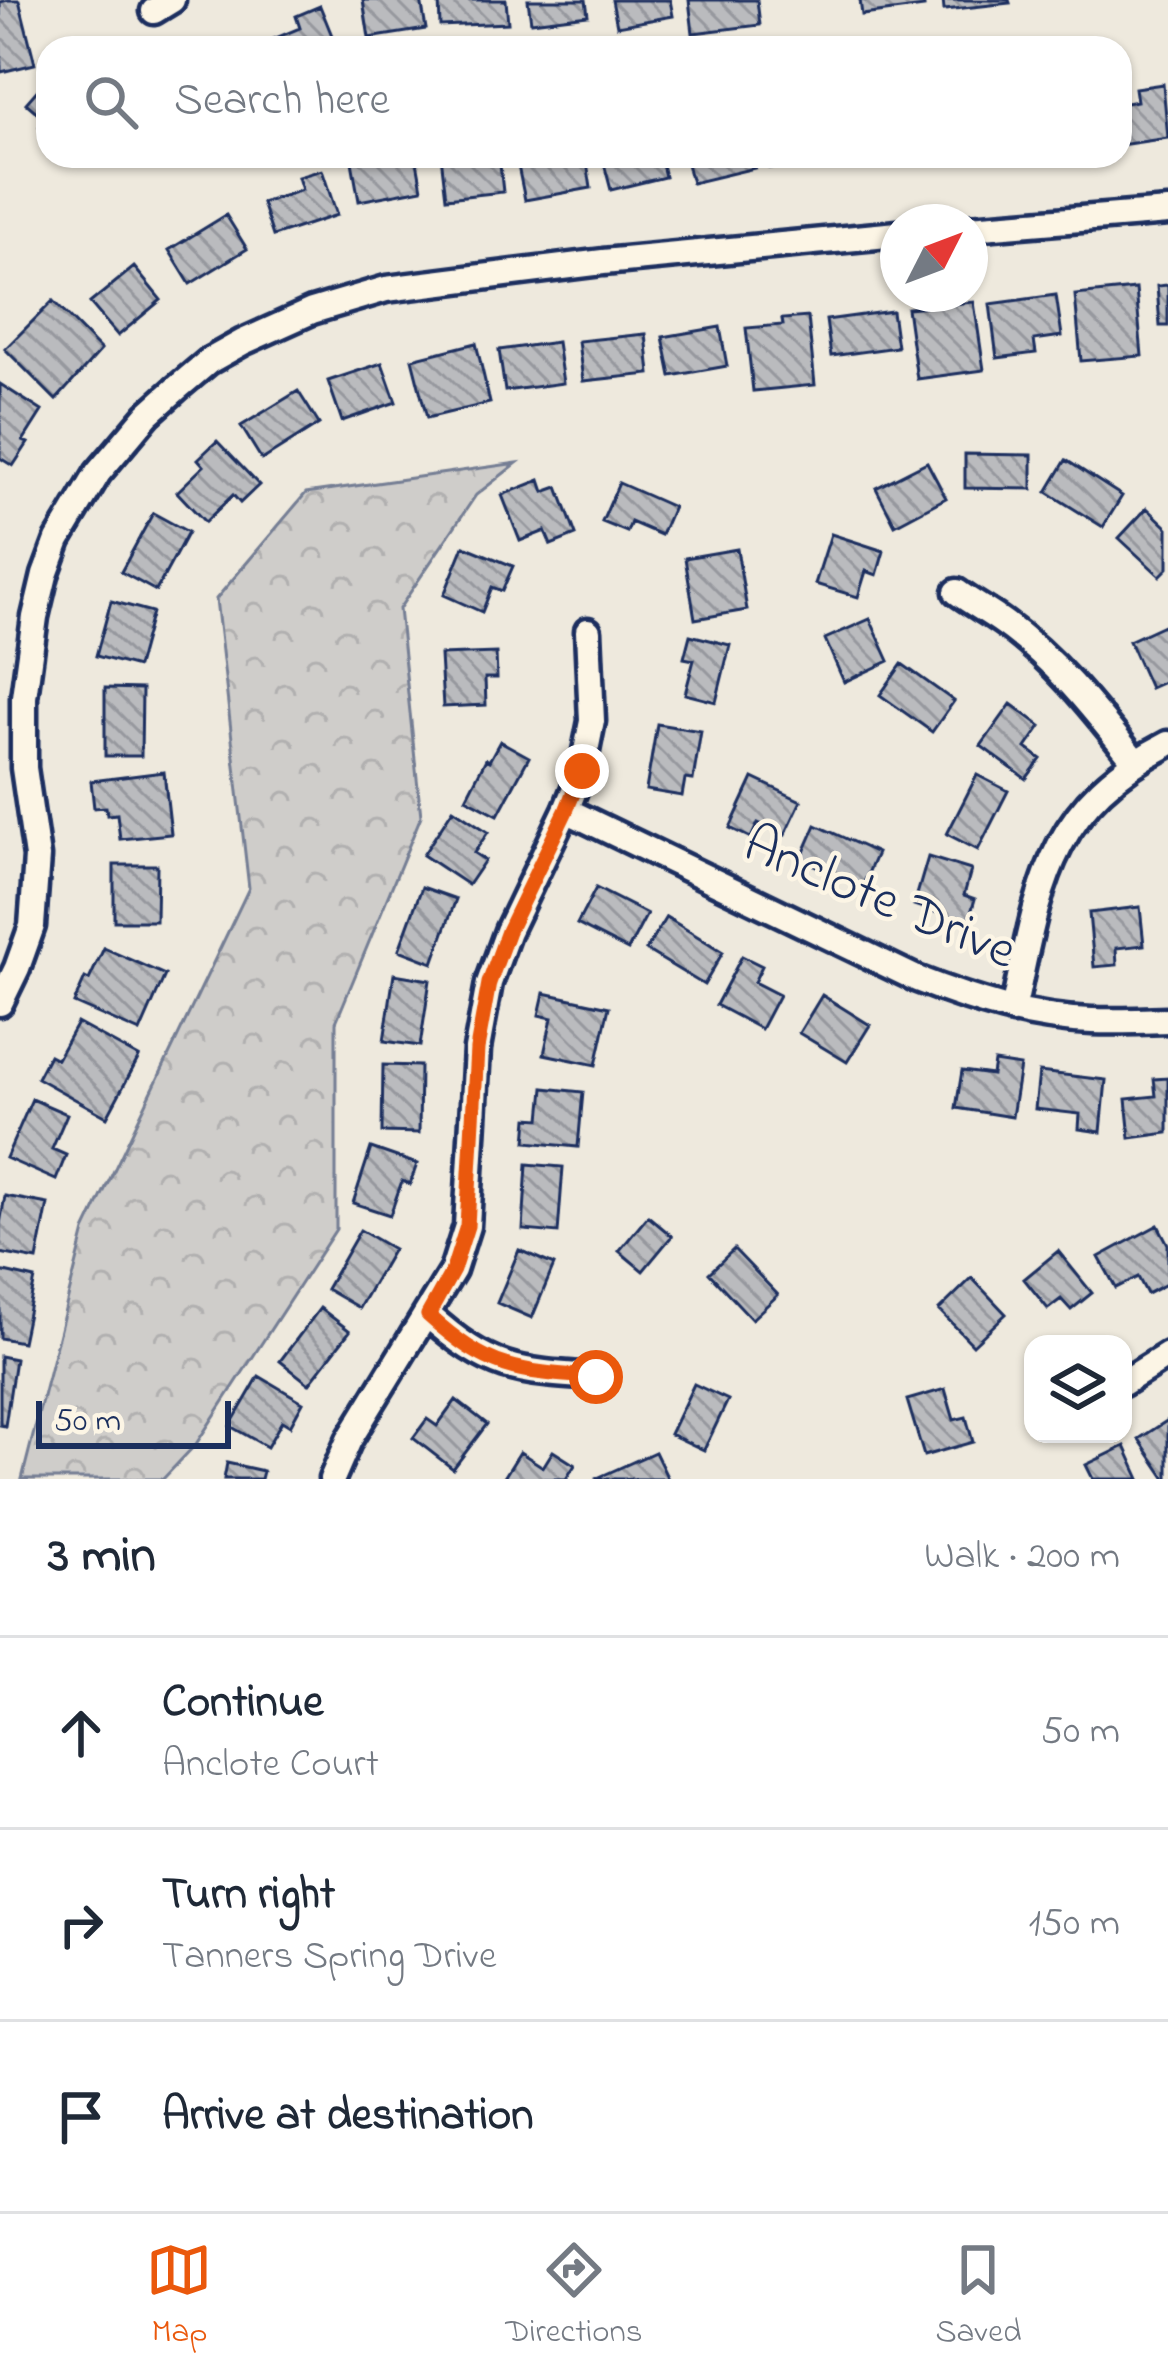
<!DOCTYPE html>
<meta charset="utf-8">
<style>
:root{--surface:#fff;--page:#f6f6f7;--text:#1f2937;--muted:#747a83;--line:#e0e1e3;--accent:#ea580c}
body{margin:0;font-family:"Indie Flower",sans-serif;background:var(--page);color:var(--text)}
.controls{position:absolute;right:36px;bottom:36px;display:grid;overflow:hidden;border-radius:24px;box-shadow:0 3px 9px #0004}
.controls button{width:108px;height:108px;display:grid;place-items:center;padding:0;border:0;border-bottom:3px solid var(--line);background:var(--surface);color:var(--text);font:60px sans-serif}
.compass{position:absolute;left:880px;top:204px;width:108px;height:108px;border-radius:50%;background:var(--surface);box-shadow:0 3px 9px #0004;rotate:48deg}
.scale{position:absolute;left:36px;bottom:30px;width:195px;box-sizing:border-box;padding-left:12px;border:6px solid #1b2f5e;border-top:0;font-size:33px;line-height:42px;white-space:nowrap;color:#1b2f5e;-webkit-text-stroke:9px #fcf5e5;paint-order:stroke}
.stop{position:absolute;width:36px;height:36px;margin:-27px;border:9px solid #ea580c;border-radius:50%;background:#fff}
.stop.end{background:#ea580c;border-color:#fff;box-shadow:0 3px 12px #0008}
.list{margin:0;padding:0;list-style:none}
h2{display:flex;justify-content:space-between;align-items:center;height:156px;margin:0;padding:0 48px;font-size:51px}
h2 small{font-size:39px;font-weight:400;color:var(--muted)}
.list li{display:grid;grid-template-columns:78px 1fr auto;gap:36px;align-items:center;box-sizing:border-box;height:192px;padding:0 48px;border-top:3px solid var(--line)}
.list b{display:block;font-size:45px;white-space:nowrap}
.list p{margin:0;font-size:39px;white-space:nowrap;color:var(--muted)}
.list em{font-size:39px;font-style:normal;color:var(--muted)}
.icon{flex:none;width:66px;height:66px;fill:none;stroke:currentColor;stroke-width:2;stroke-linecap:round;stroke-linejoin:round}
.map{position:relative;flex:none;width:1168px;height:1479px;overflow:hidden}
.search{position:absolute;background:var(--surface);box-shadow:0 3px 9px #0004;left:36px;right:36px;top:36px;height:132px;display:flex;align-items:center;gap:30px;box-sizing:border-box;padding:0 42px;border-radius:36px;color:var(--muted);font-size:45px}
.sheet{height:732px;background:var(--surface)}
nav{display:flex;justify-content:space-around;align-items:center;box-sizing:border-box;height:168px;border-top:3px solid var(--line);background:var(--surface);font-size:33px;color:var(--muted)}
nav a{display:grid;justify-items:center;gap:6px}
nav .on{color:var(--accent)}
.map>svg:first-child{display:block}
</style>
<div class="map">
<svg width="1168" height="1479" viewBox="0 0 1168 1479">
<defs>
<pattern id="forest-crowns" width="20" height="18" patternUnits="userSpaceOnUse" patternTransform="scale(3)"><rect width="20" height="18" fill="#cfcdca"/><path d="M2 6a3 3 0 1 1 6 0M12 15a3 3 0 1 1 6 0" fill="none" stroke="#b1b0b0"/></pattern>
<pattern id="building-back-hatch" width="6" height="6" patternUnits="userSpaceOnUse" patternTransform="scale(3)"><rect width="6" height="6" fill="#babbbe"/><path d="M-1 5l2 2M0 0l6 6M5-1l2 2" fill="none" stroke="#96989e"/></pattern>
</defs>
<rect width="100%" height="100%" fill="#eee9dd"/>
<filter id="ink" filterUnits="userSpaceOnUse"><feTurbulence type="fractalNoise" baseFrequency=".00833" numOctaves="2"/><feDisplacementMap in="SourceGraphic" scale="24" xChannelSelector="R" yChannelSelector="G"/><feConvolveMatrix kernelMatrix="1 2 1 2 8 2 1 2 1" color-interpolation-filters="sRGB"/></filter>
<g filter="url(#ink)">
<path fill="url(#forest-crowns)" stroke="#757e94" stroke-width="3" d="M 517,463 L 476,495 L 399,609 L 421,816 L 336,1022 L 336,1229 L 196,1444 L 163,1479 L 22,1479 L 85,1231 L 249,888 L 216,599 L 306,493 Z"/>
<path fill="url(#building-back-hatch)" stroke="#1b2f5e" stroke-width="3" d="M 8,0 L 19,0 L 35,64 L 1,72 L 0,2 Z
M 363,0 L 421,0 L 426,29 L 369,38 Z
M 439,0 L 506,0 L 508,23 L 440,26 Z
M 528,0 L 586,0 L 588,15 L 531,22 Z
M 612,0 L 670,0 L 673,16 L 617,26 Z
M 689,0 L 757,0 L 760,25 L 693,33 Z
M 860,0 L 923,0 L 924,7 L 862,15 Z
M 943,0 L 1009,0 L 1010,3 L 944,10 Z
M 320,6 L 337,48 L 275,48 L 271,40 L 300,28 L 296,16 Z
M 48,78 L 48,134 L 39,127 L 46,120 L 26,103 Z
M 1163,84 L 1168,138 L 1120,145 L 1120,104 L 1137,101 L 1135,88 Z
M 351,156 L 416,156 L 422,189 L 359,201 Z
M 441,156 L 499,156 L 503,192 L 446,198 Z
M 546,156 L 586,156 L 591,188 L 525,200 L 517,161 Z
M 602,156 L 660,156 L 665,177 L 611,190 Z
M 685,156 L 752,156 L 755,168 L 692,183 Z
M 767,156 L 835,156 L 835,159 L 769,168 Z
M 852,156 L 915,156 L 916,160 L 853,165 Z
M 322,170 L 337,215 L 273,236 L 262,203 L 302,190 L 298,177 Z
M 226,215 L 247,249 L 190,284 L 169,250 Z
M 134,267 L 161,300 L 118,336 L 90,303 Z
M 1168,285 L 1168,326 L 1160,326 L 1157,286 Z
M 1136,289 L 1142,356 L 1081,361 L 1075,295 Z
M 1056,295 L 1062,336 L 1034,340 L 1036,353 L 997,358 L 990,304 Z
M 53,301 L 101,350 L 56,400 L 5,349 Z
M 974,302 L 984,370 L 917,379 L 907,308 Z
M 892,311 L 897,347 L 831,356 L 826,320 Z
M 808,317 L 815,385 L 753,391 L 746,328 L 783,325 L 782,319 Z
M 720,327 L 727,366 L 671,376 L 663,337 Z
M 646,334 L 650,374 L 583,381 L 578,341 Z
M 557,342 L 563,383 L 505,391 L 499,350 Z
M 476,343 L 490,403 L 427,418 L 412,359 Z
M 382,363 L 396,402 L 342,421 L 328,381 Z
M 0,384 L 42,411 L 23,441 L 28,443 L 13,466 L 0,458 Z
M 298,391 L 319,424 L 262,460 L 241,426 Z
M 217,441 L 259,485 L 240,503 L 233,495 L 205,522 L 177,492 L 204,466 L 198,459 Z
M 965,454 L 1032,455 L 1032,489 L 965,488 Z
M 1066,460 L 1122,496 L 1103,527 L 1047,492 Z
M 927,462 L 946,498 L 895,525 L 876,488 Z
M 540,480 L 544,492 L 558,487 L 576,535 L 551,545 L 545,531 L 520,541 L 502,495 Z
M 619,483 L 673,507 L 661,535 L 631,522 L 627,532 L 602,522 Z
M 1147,508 L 1168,528 L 1168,568 L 1160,576 L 1119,538 Z
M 153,513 L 188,532 L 156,591 L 121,572 Z
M 831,534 L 884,551 L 877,575 L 866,571 L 858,597 L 815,584 Z
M 464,546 L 513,566 L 502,591 L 492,587 L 482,612 L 444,595 Z
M 737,549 L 747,610 L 695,619 L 685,558 Z
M 111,601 L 152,612 L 137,667 L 96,656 Z
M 870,619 L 889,661 L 844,682 L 825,639 Z
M 1168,623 L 1168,680 L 1150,688 L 1129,641 Z
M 690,635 L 730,645 L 716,702 L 685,694 L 694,660 L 684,658 Z
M 496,653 L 497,678 L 485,678 L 486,705 L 443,707 L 440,655 Z
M 902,664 L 954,701 L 932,732 L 880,695 Z
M 105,688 L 142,689 L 141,756 L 105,756 Z
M 1011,704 L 1041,726 L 1026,748 L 1041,759 L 1026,779 L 981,746 Z
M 657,724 L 701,731 L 693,780 L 685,779 L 682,796 L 646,790 Z
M 500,741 L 529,757 L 498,815 L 466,798 L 486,759 L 489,761 Z
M 164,772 L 171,834 L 120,839 L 117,814 L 107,815 L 106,807 L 94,808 L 91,781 Z
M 977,775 L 1008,791 L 978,850 L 947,834 Z
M 753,778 L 801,801 L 785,835 L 758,823 L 751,838 L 730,828 Z
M 453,809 L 488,832 L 474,853 L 485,860 L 468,885 L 423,855 Z
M 816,825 L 877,853 L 862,887 L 801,859 Z
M 928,857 L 971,870 L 964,895 L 975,899 L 968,923 L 914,905 Z
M 114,865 L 157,865 L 156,921 L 114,921 Z
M 422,887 L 456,899 L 433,963 L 399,950 Z
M 596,888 L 647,914 L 628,950 L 577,924 Z
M 1140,907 L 1144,945 L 1116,948 L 1117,965 L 1094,967 L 1089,913 Z
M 666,917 L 723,952 L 704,985 L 646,950 Z
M 104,948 L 165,975 L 140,1032 L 74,1003 L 85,978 L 89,980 Z
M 742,956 L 762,966 L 754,982 L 779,995 L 761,1029 L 716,1005 Z
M 394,974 L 430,980 L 420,1046 L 384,1041 Z
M 544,993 L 609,1007 L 596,1065 L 544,1054 L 552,1018 L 539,1015 Z
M 822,995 L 870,1025 L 847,1062 L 799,1033 Z
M 77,1023 L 139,1057 L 107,1117 L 37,1078 L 49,1055 L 57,1059 Z
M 994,1062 L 1020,1066 L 1012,1117 L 956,1108 L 962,1071 L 992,1075 Z
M 383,1065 L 420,1066 L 419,1133 L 382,1132 Z
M 1039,1072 L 1106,1080 L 1101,1132 L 1079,1129 L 1080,1114 L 1035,1109 Z
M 1168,1078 L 1168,1133 L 1130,1138 L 1126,1099 L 1156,1096 L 1154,1079 Z
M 544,1088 L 583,1092 L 578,1147 L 526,1142 L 528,1118 L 541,1119 Z
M 32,1099 L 67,1114 L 52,1149 L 66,1155 L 56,1180 L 6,1158 Z
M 371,1148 L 417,1164 L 410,1184 L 402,1181 L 390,1215 L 353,1203 Z
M 527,1164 L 563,1167 L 558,1233 L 523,1230 Z
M 5,1196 L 48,1204 L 37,1260 L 0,1253 L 0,1224 Z
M 648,1216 L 672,1236 L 643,1271 L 619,1251 Z
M 1158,1225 L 1168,1244 L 1168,1283 L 1147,1294 L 1138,1277 L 1116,1288 L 1099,1257 Z
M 360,1230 L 393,1249 L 359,1308 L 326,1289 Z
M 734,1249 L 778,1295 L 752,1319 L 709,1273 Z
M 519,1250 L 554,1265 L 532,1318 L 497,1303 Z
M 1058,1251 L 1092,1293 L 1071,1310 L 1061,1299 L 1048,1309 L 1024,1279 Z
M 0,1271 L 35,1279 L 22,1342 L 0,1338 Z
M 972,1278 L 1006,1314 L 973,1345 L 939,1310 Z
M 320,1308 L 350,1331 L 309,1384 L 280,1361 Z
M 0,1356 L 15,1359 L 5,1426 L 0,1425 Z
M 259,1376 L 303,1402 L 290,1426 L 282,1421 L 267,1447 L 230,1426 Z
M 694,1384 L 728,1400 L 704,1450 L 670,1434 Z
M 945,1389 L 954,1420 L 966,1417 L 973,1442 L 924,1456 L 907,1400 Z
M 456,1400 L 487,1424 L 453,1469 L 413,1438 L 427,1419 L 437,1426 Z
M 1168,1420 L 1168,1479 L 1166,1479 L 1139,1439 Z
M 1125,1446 L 1140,1479 L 1093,1479 L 1086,1465 Z
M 553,1451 L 575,1465 L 566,1479 L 503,1479 L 520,1452 L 543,1467 Z
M 655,1452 L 668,1479 L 595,1479 Z
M 227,1463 L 263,1471 L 261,1479 L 224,1479 Z"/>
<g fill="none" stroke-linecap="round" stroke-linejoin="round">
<g stroke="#1b2f5e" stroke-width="33">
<path id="street" d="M 154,11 L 172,0
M 970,228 L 1168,212
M 957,592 C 972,603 989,612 1004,623 C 1056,660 1096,712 1135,761
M 566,810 L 917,979 C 973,1001 1031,1019 1092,1021 C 1117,1022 1143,1021 1168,1020
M 0,1003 L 17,968 L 32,926 L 37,857 L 24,768 L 24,697 L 35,617 L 45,575 L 58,540 L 98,473 L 148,414 L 177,388 L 209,361 L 243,342 L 312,311 L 386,289 L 603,262 L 898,234
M 1013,1011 C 1039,890 1047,806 1168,744
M 428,1315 C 489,1370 516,1372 596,1377
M 1123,1383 L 1168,1355
M 332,1479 L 349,1440 L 453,1270 L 467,1226 L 477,1049 L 489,983 L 508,931 L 566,810 L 582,771 L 592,721 L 588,631"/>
</g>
<use href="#street" stroke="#fcf5e5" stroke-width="24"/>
</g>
</g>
<g fill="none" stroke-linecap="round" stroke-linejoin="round" filter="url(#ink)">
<path stroke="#ea580c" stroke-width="15" d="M 582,771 L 566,811 L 508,931 L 489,983 L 477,1049 L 467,1226 L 453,1270 L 428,1315 C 489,1370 516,1372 596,1377"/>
</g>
<g text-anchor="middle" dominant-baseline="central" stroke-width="9" stroke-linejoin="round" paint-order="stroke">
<g font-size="54" fill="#1b2f5e" stroke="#fcf5e5">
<text transform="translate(879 900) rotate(23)">Anclote Drive</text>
</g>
</g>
</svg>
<div class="controls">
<button><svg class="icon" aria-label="layers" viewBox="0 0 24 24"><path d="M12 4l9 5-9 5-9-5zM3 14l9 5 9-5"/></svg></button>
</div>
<svg class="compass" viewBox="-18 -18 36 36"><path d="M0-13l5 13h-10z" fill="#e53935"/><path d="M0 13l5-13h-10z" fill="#747a83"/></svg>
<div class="scale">50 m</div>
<div class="stop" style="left:596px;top:1377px"></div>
<div class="stop end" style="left:582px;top:771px"></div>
<div class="search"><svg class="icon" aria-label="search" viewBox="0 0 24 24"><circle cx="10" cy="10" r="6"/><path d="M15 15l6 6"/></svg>Search here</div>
</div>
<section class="sheet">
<h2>3 min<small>Walk · 200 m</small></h2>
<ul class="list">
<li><svg class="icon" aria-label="ahead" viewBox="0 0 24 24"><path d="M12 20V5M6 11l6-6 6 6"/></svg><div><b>Continue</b><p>Anclote Court</p></div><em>50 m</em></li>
<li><svg class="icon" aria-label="right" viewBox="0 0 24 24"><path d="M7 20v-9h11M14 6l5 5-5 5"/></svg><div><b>Turn right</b><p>Tanners Spring Drive</p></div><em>150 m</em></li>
<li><svg class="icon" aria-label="arrive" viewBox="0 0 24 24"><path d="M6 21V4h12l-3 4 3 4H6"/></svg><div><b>Arrive at destination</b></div></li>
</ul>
</section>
<nav>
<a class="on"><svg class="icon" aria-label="map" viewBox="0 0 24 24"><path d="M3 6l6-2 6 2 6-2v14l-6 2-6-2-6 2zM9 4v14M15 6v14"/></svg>Map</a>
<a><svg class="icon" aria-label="directions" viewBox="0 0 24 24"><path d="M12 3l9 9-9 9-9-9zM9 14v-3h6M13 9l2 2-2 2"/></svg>Directions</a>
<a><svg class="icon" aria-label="saved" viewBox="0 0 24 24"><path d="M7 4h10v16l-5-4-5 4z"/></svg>Saved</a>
</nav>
